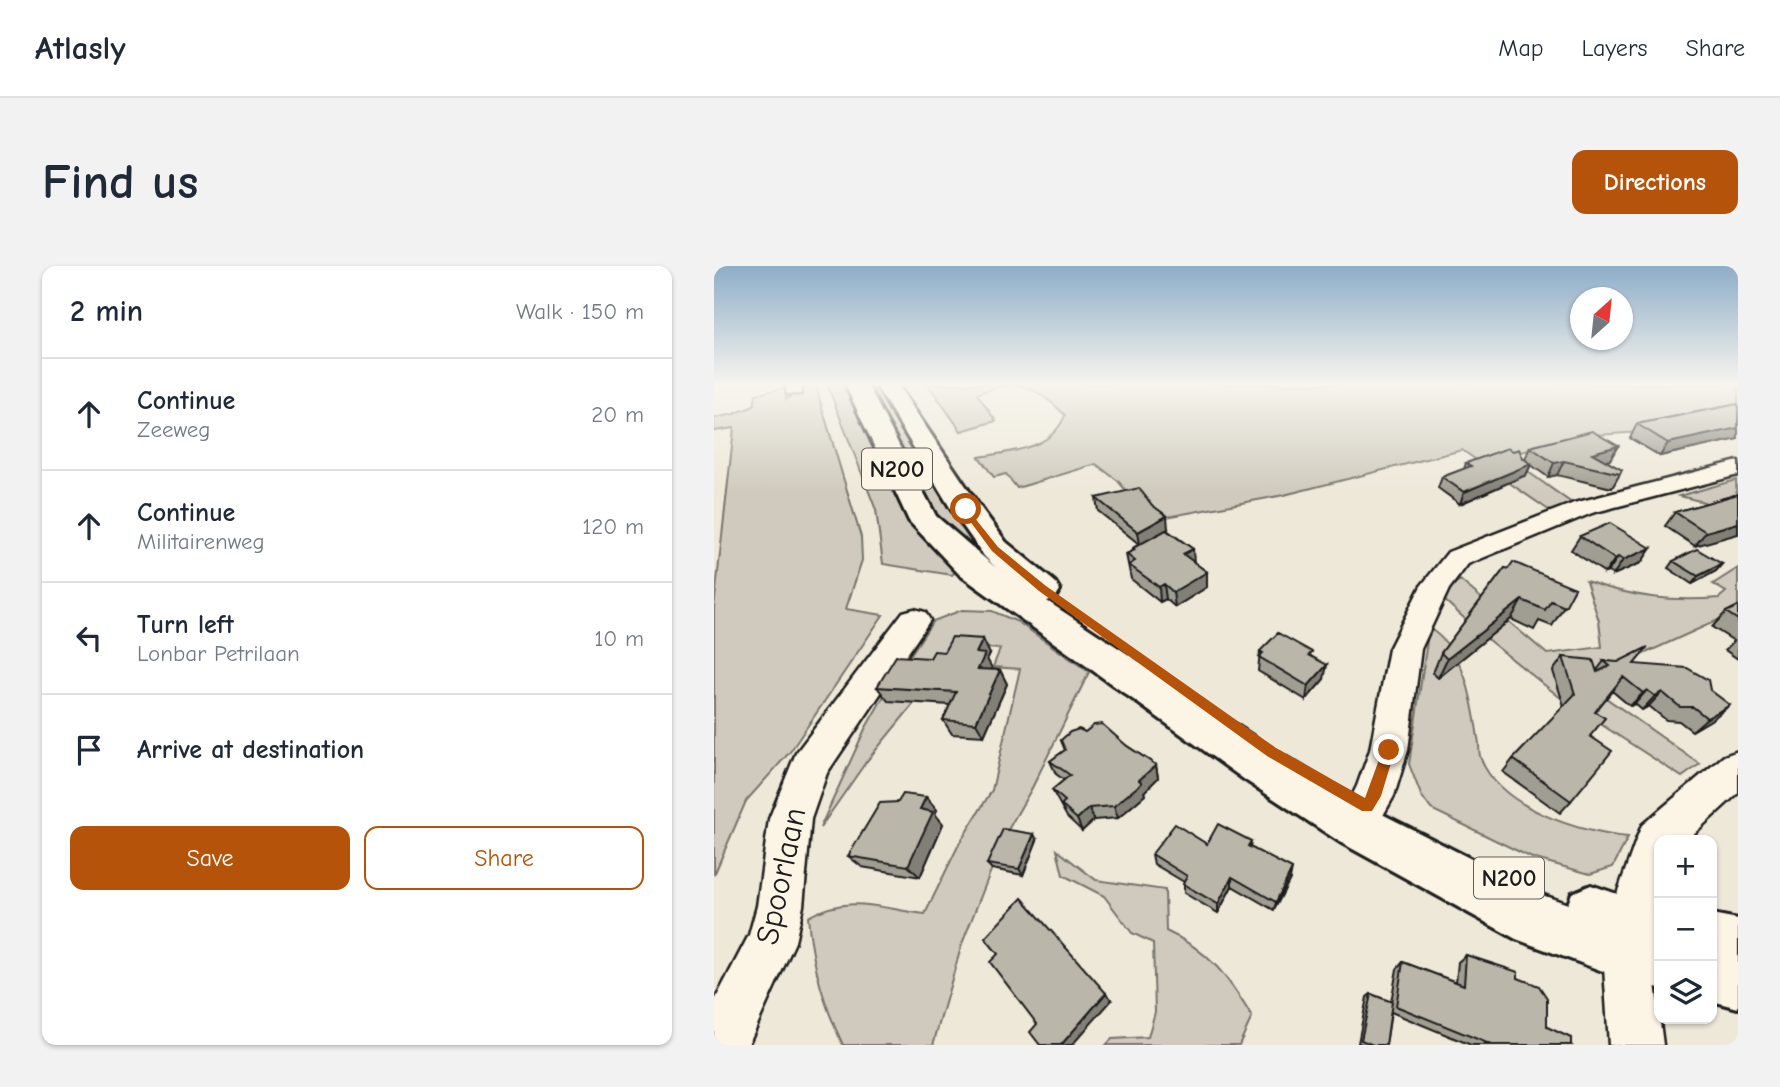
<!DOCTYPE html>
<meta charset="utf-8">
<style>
:root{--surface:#fff;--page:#f2f2f3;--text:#1f2937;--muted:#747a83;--line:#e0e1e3;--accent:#b45309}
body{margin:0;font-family:"Comic Neue",sans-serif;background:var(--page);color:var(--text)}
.controls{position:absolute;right:21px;bottom:21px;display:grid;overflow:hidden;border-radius:14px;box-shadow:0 2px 5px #0004}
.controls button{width:63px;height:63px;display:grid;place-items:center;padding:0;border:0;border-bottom:2px solid var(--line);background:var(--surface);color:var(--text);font:35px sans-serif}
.compass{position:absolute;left:856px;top:21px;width:63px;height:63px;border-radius:50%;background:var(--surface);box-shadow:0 2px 5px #0004;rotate:27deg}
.stop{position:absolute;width:21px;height:21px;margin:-16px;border:5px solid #b45309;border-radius:50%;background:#fff}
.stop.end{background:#b45309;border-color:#fff;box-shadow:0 2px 7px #0008}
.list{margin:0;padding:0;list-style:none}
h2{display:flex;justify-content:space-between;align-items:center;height:91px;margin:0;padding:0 28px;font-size:30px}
h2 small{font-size:23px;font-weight:400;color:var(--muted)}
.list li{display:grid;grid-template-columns:46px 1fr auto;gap:21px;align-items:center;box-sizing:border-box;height:112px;padding:0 28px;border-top:2px solid var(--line)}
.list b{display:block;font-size:26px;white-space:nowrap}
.list p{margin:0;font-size:23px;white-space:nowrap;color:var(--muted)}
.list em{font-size:23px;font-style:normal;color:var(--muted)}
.actions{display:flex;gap:14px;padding:21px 28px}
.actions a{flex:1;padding:16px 0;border:2px solid var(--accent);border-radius:14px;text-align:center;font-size:24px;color:var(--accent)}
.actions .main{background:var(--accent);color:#fff}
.icon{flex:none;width:38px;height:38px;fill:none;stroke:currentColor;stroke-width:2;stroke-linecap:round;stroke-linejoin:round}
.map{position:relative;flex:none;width:1024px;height:779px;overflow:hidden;border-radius:14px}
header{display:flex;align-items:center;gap:42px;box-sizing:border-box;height:98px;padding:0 35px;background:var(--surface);border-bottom:2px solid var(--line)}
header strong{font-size:33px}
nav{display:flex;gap:38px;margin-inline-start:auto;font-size:24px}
.intro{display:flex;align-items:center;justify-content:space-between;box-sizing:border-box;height:168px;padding:0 42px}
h1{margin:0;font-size:49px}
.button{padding:18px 32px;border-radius:14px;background:var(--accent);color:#fff;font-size:24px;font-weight:700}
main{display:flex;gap:42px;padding:0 42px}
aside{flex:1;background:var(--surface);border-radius:14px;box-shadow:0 2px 5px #0004}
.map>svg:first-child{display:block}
</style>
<header>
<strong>Atlasly</strong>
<nav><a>Map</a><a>Layers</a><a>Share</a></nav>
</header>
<div class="intro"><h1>Find us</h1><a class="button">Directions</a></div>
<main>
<aside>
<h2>2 min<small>Walk · 150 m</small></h2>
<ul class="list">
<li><svg class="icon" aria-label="ahead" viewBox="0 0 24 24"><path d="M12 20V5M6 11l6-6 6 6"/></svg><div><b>Continue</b><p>Zeeweg</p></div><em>20 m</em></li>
<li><svg class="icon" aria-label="ahead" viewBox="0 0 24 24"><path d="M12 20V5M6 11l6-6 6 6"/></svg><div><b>Continue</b><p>Militairenweg</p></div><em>120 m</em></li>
<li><svg class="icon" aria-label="left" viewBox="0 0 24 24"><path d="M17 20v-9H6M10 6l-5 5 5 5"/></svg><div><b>Turn left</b><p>Lonbar Petrilaan</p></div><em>10 m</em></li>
<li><svg class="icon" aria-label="arrive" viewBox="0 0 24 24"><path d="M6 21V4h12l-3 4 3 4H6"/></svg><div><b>Arrive at destination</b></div></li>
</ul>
<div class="actions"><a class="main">Save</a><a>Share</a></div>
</aside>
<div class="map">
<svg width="1024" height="779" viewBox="0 0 1024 779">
<rect width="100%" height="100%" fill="#eee8d9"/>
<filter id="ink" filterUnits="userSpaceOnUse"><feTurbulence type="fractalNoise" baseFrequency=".0143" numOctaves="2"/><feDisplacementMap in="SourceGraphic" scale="14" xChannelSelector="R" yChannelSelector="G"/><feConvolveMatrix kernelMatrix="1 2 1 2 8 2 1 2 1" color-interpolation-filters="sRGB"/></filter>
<g filter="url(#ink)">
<path fill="#cfcabd" stroke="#76736c" stroke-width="2" d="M 101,118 L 147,271 L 148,294 L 132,343 L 169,349 L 76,486 L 32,535 L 0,609 L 0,342 L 20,162 L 0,165 L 0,152 L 20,148 L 40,140 L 42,128 L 71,122 L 72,134 L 91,120 Z
M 113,118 L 136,118 L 143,134 L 248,300 L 238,309 L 169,298 L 162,244 Z
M 150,118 L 165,118 L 270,283 L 262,291 L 223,257 Z
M 214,118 L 1024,118 L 1024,142 L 927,166 L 868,170 L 792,190 L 859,238 L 836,245 L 748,184 L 570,229 L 437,254 L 404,215 L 382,198 L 303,222 L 292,208 L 280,211 L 265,191 C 298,185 338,184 351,149 C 322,120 304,111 263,128 L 282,155 L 247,165 Z
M 1022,214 L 1024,262 L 990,236 L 965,230 Z
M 1024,302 L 1024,345 L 879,411 L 885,427 L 986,498 L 968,511 L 848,433 L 773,373 L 727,331 L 731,325 L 746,314 L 833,388 L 888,381 L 885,355 L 872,315 C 919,331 956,336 1005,332 L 1012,326 L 999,318 Z
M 248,344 L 278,345 L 304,356 L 375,406 L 318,522 L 291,569 L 248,678 L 219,779 L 129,779 C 109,738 98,697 94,651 C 136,627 168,643 211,648 L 245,578 L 278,524 L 306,403 L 279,401 L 286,383 L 257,381 L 215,419 L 152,496 L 106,562 L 151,463 L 175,421 L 219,355 Z
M 715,362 C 751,385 758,432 764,472 C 766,478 764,487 767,493 C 786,542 867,567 914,571 L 899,601 L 876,608 L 818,592 L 717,543 L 707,529 L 695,498 Z
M 343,584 L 382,614 L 451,624 L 452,665 C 496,685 514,711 538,751 L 525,779 L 392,779 L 398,773 L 434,771 L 441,746 L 439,677 L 418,667 L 390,630 L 349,609 Z"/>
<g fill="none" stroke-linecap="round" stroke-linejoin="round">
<g stroke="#1c1c1c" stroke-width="5">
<path id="minor" d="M 71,118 L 89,118 L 87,128 L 73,128 Z
M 1024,195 L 1024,209 L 878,247 L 754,298 L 735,323 L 707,383 L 694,484 L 680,530 L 667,553 L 653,559 L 639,553 L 633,540 L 643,520 L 656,484 L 675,383 L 707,320 L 734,286 L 860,237 Z
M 200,343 L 211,346 L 216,354 L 113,507 L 97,553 L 89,640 L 81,676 L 34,779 L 0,779 L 0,736 L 35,669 L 43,640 L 55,553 L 82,487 L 189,346 Z
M 1024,485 L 1024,527 L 973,574 L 945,574 L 945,637 L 938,659 L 937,686 L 949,779 L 895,779 L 889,686 L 892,659 L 922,574 L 928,559 L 1010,490 Z"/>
</g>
<g stroke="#1c1c1c" stroke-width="6">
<path id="major" d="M 131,118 L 153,118 L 222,250 L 282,302 L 270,290 L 237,243 L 161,118 L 183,118 L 264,238 L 292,276 L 341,316 L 346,324 L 341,332 L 333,335 L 563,486 L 660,544 L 831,630 L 854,638 L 858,627 L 877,619 L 915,632 L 945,638 L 945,722 L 913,714 L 802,673 L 626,576 L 531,514 L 246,309 L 195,255 Z
M 998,648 L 1024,653 L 1024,742 L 998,735 Z"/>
</g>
<use href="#minor" fill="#fcf5e5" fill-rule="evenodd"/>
<use href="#major" fill="#fcf5e5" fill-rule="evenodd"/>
</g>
<path fill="#a09d92" stroke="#1c1c1c" stroke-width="2" d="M 1024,138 L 1024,173 L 946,190 L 916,172 L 923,158 Z
M 816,181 L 896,194 L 892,195 L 906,208 L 898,222 L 843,209 L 834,211 L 817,199 L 812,209 L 746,238 L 724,222 L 728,211 L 750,203 L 752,197 L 809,192 L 811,193 Z
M 1024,228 L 981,280 L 951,260 L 961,246 Z
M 382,232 L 454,263 L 453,264 L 479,283 L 479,296 L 493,306 L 493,321 L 461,341 L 452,333 L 446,336 L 417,313 L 412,288 L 419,285 L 419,282 L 425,278 L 384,245 Z
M 866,270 L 937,282 L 927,297 L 899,309 L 894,306 L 891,307 L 857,284 Z
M 959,295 L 1008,298 L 1002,305 L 978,318 L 954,302 Z
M 791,302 L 861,322 L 838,360 L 825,355 L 820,364 L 797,353 L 724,412 L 719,407 L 727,387 Z
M 1024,340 L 1024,393 L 1011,384 L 1020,375 L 998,361 L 1012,346 Z
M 546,385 L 597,390 L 610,413 L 592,434 L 544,405 Z
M 276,388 L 273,393 L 277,403 L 286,404 L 293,418 L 270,470 L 238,468 L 229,454 L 236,439 L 174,435 L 163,421 L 216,392 Z
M 849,391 L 883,404 L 890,395 L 920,398 L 1000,452 L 978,465 L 965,455 L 952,454 L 935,440 L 928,444 L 921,438 L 916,440 L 898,425 L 881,446 L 876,470 L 857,535 L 846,547 L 789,506 L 799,493 L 850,440 L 839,405 Z
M 371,466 L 413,480 L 442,499 L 444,512 L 430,526 L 431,529 L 404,552 L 380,554 L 368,565 L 353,551 L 338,524 L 350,514 L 342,508 L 336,495 L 351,484 L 347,474 Z
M 212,531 L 223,544 L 221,548 L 229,558 L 206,611 L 148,601 L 134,590 L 184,536 Z
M 323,574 L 309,609 L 278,603 L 273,598 Z
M 537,575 L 536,582 L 576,613 L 560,644 L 518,620 L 504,647 L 470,627 L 470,616 L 440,598 L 438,588 L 493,578 Z
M 752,689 L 804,712 L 833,761 L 857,779 L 757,779 L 677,746 L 672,779 L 650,779 L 644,777 L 653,731 L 657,728 L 677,736 L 683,703 L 689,696 L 742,716 L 744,696 Z"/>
<path fill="#827f77" stroke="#1c1c1c" stroke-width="2" d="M 1024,162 L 1024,173 L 946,190 L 954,177 Z
M 904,180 L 896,194 L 873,200 L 878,187 Z
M 850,195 L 843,209 L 834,211 L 840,197 Z
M 817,198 L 812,209 L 746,238 L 750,226 Z
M 453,250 L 454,263 L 426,279 L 424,266 Z
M 1024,257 L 1024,268 L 981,280 L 992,266 Z
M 937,282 L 927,297 L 899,309 L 909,294 Z
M 479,283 L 480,297 L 469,288 Z
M 904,291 L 894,306 L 891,307 L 901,293 Z
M 1008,298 L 1002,305 L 978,318 L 984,310 Z
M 493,306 L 493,321 L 461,341 L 459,326 Z
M 450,318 L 452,333 L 446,336 L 445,321 Z
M 808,334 L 797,353 L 724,412 L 733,393 Z
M 269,373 L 276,388 L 273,393 L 278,402 L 271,417 L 264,403 L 262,387 Z
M 613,399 L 610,413 L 592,434 L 594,420 Z
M 286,404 L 293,418 L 270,470 L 262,457 Z
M 933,424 L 921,438 L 916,440 L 929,427 Z
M 948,426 L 935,440 L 928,444 L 941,430 Z
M 1016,439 L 1000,452 L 978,465 L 993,452 Z
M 442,499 L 444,512 L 430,526 L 431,529 L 404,552 L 400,540 L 425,514 Z
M 212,531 L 223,544 L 221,548 L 229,558 L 206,611 L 194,600 L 206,543 Z
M 375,542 L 380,554 L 368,565 L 363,553 Z
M 320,568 L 323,574 L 309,609 L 305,603 Z
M 578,603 L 576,613 L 560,644 L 562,636 Z
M 518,611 L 518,620 L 504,647 L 504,638 Z
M 392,727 L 398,734 L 358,779 L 347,779 Z"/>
<path fill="#bab6aa" stroke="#1c1c1c" stroke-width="2" d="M 1024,138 L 1024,162 L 954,177 L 923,158 Z
M 878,165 L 904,180 L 878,187 L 908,204 L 906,208 L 850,195 L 840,197 L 816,181 Z
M 794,182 L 799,185 L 805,183 L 809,192 L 817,198 L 750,226 L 728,211 L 757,200 L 752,197 Z
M 425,222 L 438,239 L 453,250 L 424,266 L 382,232 Z
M 1024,228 L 1024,257 L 992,266 L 961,246 Z
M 896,257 L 937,282 L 909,294 L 904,291 L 901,293 L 866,270 Z
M 452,264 L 479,283 L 469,288 L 493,306 L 459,326 L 450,318 L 445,321 L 415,299 L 421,295 L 412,288 L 421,284 L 419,282 Z
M 983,283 L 1008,298 L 984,310 L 959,295 Z
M 799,296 L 861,322 L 851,341 L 837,335 L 831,344 L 808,334 L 733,393 L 727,387 L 791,302 L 794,303 Z
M 1024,340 L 1024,354 L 1012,346 Z
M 564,367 L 598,386 L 595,389 L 613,399 L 594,420 L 545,391 L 549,387 L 546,385 Z
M 238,371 L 269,373 L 262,387 L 271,388 L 264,403 L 286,404 L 262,457 L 229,454 L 242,426 L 163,421 L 182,390 L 216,392 L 220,385 L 230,386 Z
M 934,381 L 920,398 L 973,402 L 994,414 L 996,424 L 1016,439 L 993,452 L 979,441 L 966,441 L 948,426 L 941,430 L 933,424 L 929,427 L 909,411 L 881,446 L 891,452 L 876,470 L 898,485 L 857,535 L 799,493 L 861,428 L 849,391 L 879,394 L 883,406 L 896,400 L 890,395 L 904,396 Z
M 388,458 L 413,480 L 442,499 L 425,514 L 428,517 L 400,540 L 375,542 L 363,553 L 347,539 L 351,535 L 338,524 L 356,509 L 336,495 L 351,484 L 347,474 L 356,466 L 365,463 L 371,466 L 380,459 Z
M 189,528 L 212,531 L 206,543 L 219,546 L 194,600 L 134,590 L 166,537 L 184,536 Z
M 461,558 L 493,578 L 504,558 L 537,575 L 534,580 L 578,603 L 562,636 L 518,611 L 504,638 L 469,618 L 473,610 L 438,588 Z
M 289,563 L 320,568 L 305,603 L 273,598 Z
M 308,632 L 392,727 L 347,779 L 326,779 L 316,766 L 323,758 L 276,696 L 284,688 L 271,672 Z
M 752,689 L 804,706 L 804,712 L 825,720 L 833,732 L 833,761 L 857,772 L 857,779 L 778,779 L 682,740 L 689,696 L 750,719 Z
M 657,728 L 678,736 L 672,779 L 659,779 L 647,774 Z"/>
</g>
<linearGradient id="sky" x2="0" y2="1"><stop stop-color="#8eadc8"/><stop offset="0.52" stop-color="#f7f5ee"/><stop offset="1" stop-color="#f7f5ee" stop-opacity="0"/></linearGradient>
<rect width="1024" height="227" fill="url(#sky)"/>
<path fill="#b45309" d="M 252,241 L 284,281 L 332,320 L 562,482 L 651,532 L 670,480 L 680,480 L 681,484 L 667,530 L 658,545 L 648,545 L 553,490 L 325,325 L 278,285 L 247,243 Z"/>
<g text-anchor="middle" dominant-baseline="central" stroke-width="5" stroke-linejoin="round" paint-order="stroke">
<g fill="#fcf5e5" stroke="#5f5d58" stroke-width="2">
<rect x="148" y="182.5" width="70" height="41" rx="5"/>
<rect x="760" y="591.5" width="70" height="41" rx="5"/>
</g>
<g font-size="24" font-weight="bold" fill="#1c1c1c">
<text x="183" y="203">N200</text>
<text x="795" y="612">N200</text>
</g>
<g font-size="32" fill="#1c1c1c" stroke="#fcf5e5">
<text transform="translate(67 610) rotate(-78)">Spoorlaan</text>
</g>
</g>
</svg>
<div class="controls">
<button>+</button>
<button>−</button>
<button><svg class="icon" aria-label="layers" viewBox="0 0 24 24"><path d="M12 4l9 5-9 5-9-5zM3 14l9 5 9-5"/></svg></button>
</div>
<svg class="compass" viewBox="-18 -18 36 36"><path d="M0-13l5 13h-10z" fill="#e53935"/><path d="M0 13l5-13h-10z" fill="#747a83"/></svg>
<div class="stop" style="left:252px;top:243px"></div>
<div class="stop end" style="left:675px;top:484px"></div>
</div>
</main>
